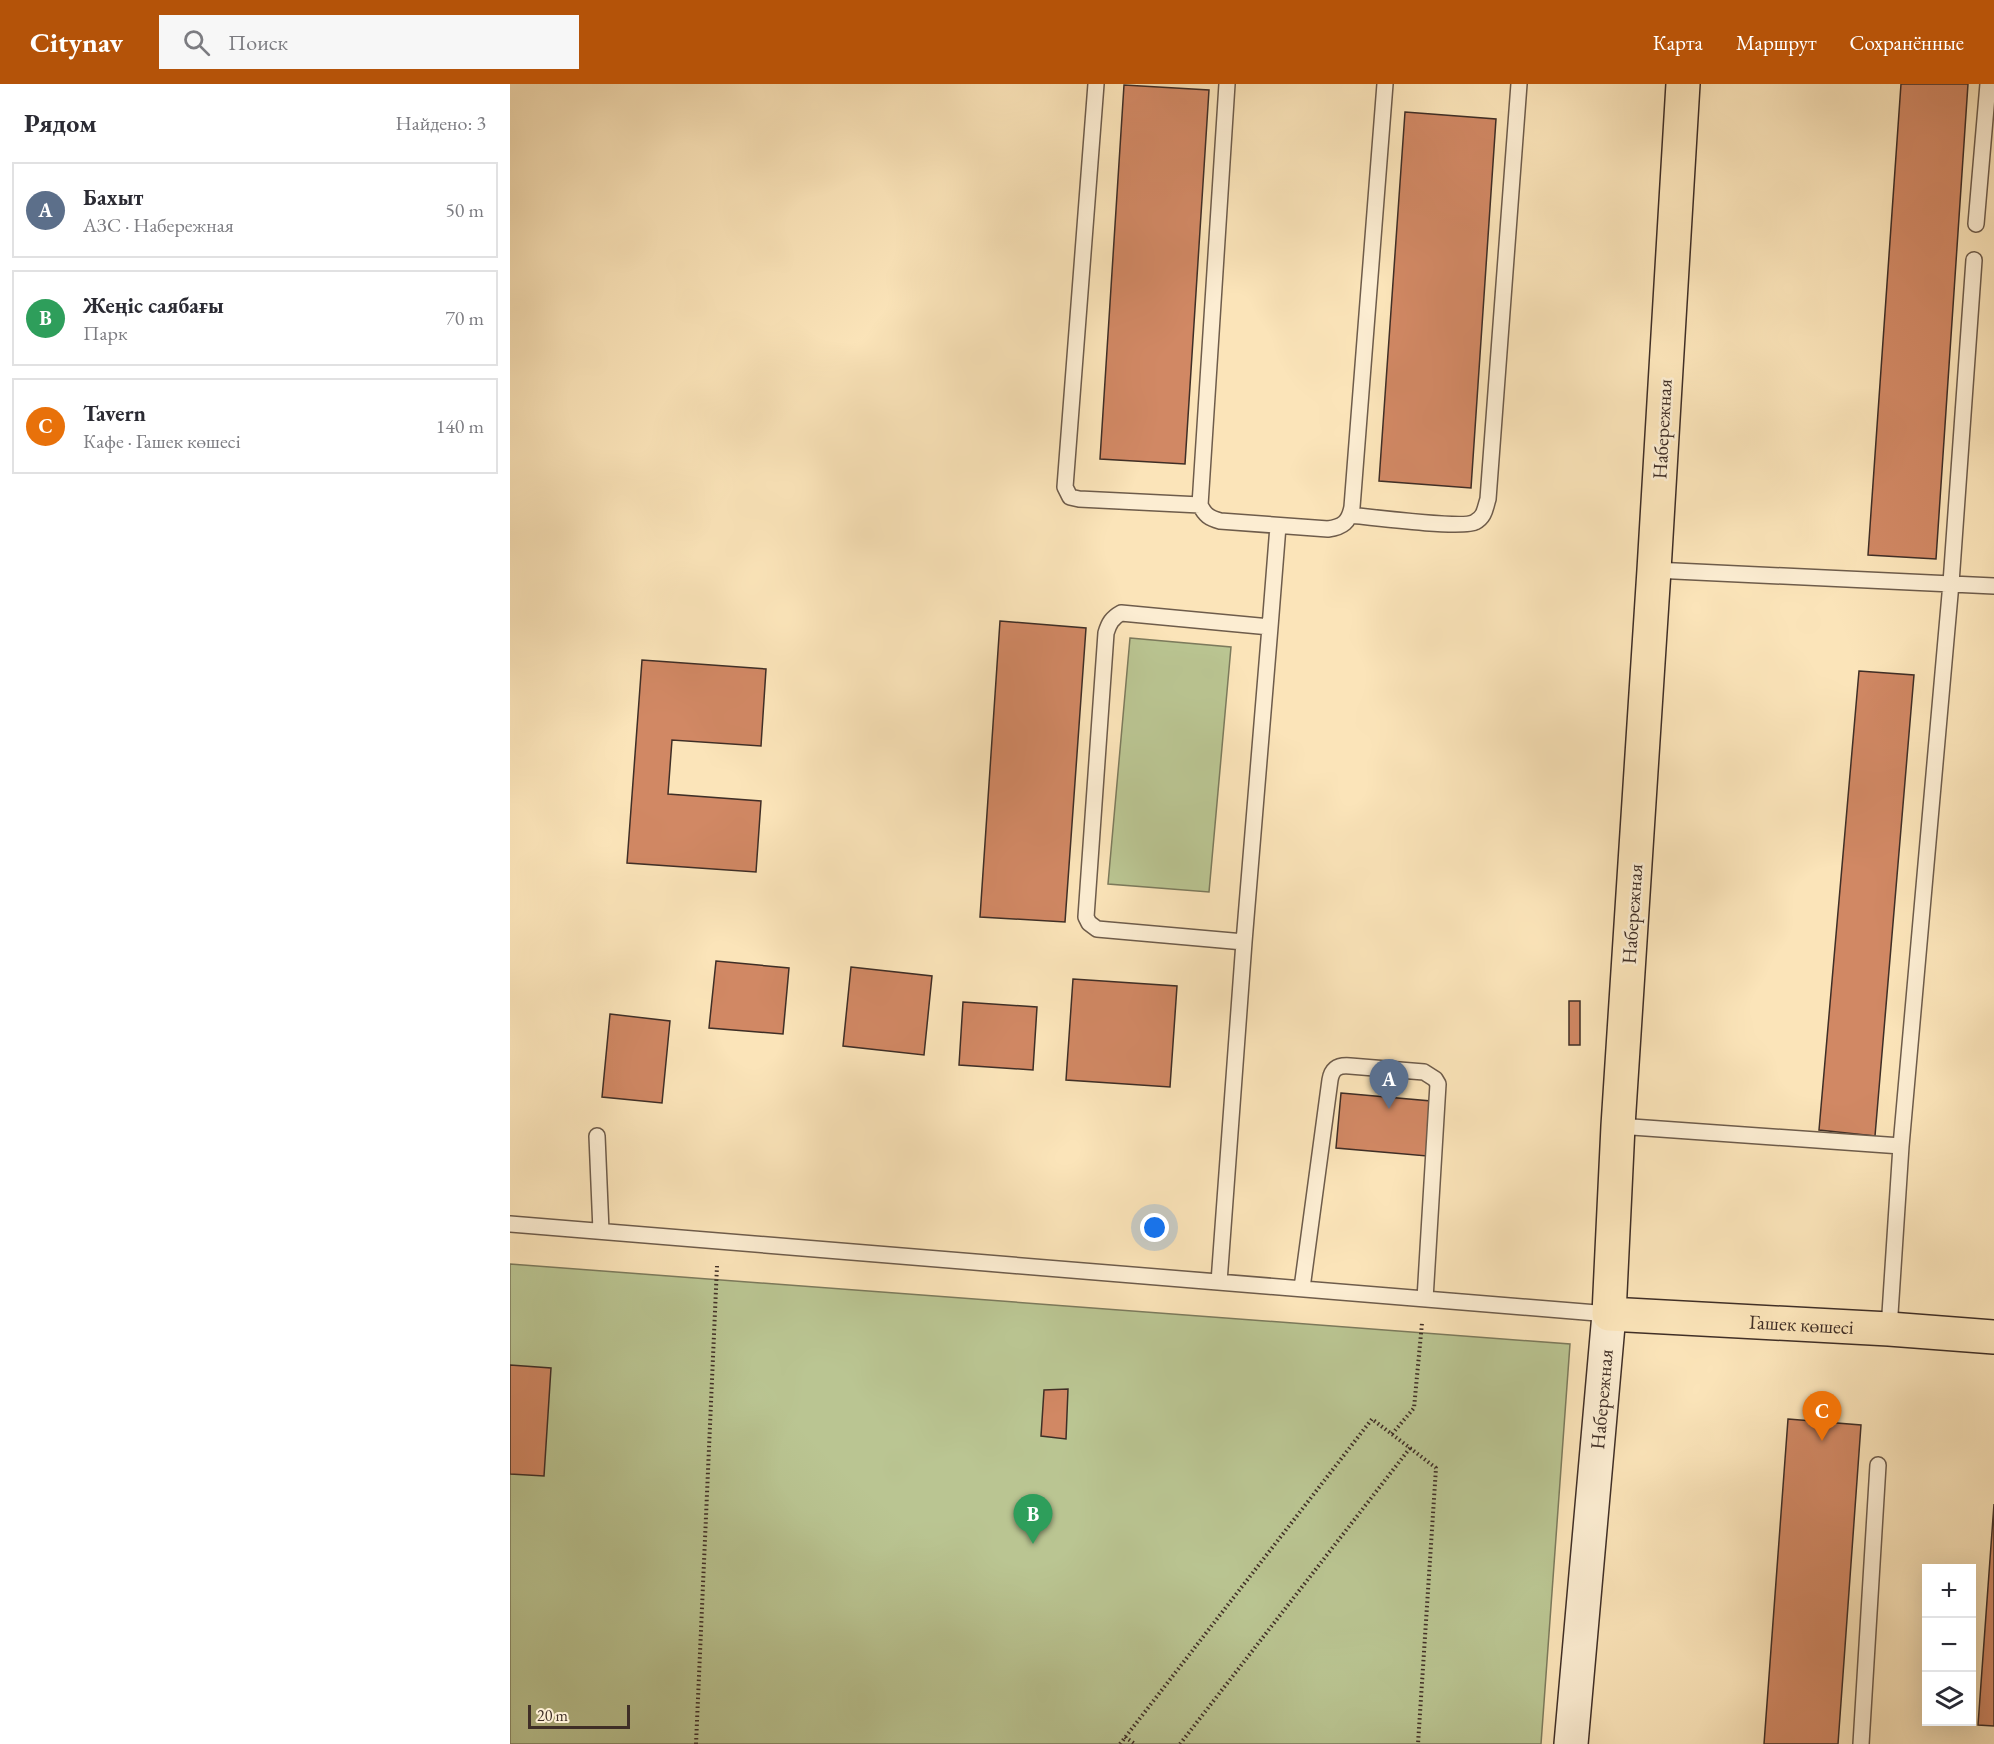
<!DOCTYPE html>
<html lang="ru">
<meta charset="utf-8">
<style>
:root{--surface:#fff;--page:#f7f7f7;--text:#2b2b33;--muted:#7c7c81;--line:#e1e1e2;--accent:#b45309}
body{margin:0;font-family:"EB Garamond",serif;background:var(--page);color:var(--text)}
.controls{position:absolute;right:18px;bottom:18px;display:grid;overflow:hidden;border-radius:0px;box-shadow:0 6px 24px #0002}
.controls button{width:54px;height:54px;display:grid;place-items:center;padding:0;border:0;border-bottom:2px solid var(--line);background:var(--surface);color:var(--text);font:30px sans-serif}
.scale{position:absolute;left:18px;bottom:15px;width:102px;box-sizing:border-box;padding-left:6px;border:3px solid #3f2e26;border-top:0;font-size:16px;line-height:21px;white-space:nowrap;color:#3f2e26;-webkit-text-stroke:4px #fcedd2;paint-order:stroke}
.you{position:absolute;left:645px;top:1144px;width:21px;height:21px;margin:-15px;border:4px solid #fff;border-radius:50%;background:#1a73e8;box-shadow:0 0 0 9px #1a73e833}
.badge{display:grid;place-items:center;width:39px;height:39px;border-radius:50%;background:var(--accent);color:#fff;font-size:20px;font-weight:700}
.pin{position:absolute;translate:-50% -50px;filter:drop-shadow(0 2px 3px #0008)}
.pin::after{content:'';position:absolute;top:32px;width:21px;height:18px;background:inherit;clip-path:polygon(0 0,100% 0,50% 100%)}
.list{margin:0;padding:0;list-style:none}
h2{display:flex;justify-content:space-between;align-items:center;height:78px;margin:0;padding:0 24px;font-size:26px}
h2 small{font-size:20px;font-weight:400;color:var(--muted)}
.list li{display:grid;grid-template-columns:39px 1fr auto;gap:18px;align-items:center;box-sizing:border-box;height:96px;margin:0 12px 12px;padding:0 12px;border:2px solid var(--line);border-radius:0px}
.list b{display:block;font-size:22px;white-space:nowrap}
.list p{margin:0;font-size:20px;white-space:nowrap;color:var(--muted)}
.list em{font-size:20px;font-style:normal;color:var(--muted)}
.icon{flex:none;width:33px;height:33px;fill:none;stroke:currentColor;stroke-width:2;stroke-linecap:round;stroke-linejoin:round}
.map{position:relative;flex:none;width:1484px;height:1660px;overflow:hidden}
header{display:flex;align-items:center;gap:36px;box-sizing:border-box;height:84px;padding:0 30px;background:var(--accent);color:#fff}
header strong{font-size:28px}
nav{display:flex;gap:33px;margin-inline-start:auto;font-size:21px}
.search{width:420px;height:54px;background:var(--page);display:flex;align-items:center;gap:15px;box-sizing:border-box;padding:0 21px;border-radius:0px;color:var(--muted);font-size:22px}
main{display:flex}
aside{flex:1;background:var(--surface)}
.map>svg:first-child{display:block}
</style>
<header>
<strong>Citynav</strong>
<div class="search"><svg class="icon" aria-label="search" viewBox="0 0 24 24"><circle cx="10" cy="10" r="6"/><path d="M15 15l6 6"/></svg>Поиск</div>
<nav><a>Карта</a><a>Маршрут</a><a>Сохранённые</a></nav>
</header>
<main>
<aside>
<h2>Рядом<small>Найдено: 3</small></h2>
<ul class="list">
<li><span class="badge" style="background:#5c6f8a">A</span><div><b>Бахыт</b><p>АЗС · Набережная</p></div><em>50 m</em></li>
<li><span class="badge" style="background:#2e9e5b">B</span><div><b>Жеңіс саябағы</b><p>Парк</p></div><em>70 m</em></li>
<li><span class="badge" style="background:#e8710a">C</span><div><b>Tavern</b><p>Кафе · Гашек көшесі</p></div><em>140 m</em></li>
</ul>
</aside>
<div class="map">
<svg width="1484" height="1660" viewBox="0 0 1484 1660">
<rect width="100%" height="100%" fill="#fbe4b9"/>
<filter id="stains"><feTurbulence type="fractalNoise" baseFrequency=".00333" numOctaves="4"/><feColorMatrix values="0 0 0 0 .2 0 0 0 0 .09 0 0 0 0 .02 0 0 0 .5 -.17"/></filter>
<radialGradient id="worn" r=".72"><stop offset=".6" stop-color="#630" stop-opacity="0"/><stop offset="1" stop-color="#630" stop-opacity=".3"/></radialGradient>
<path fill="#bac592" stroke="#7c7a5c" stroke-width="1.5" d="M 620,554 L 721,563 L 699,808 L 598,800 Z
M 0,1180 L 1060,1260 L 1031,1660 L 0,1660 Z"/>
<path fill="#d18864" stroke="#3f2e26" stroke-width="1.5" d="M 1391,0 L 1458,0 L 1426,475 L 1358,471 Z
M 614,1 L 699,6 L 675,380 L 590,375 Z
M 895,28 L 986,35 L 961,404 L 869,397 Z
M 490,537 L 576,544 L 555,838 L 470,833 Z
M 132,576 L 256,585 L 251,662 L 162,656 L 158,710 L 251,717 L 246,788 L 117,779 Z
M 1349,587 L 1404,591 L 1365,1052 L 1309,1046 Z
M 206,877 L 279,884 L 273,950 L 199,944 Z
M 341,883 L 422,892 L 414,971 L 333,962 Z
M 563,895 L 667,902 L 660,1003 L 556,996 Z
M 1059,917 L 1070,917 L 1070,961 L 1059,961 Z
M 453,918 L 527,923 L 523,986 L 449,981 Z
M 100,930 L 160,937 L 152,1019 L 92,1013 Z
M 831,1009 L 921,1017 L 917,1072 L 826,1064 Z
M 0,1281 L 41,1284 L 34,1392 L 0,1390 Z
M 558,1305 L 556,1355 L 531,1352 L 534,1306 Z
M 1278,1335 L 1351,1341 L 1328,1660 L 1254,1660 Z
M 1484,1420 L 1484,1642 L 1468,1641 Z"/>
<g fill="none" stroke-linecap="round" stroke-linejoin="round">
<g stroke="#6e5c4b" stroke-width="18">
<path id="lane" d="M 586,0 L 555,403 L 560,413 L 569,415 L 690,421
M 717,0 L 690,421 C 695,431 699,434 710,437 L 818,445 C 833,443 839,438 842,423 L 875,0
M 1466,140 L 1478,0
M 840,431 C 859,433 954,445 965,438 C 975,433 975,424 978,415 L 1009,0
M 1144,486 L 1484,502
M 760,543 L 768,442
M 1108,1042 L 1391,1062
M 87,1052 L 91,1147
M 0,1140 L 1099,1230
M 709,1198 L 734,858 L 587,845 L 579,839 L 576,833 L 596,549 C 599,539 602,534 611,529 L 760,543 L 734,858
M 792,1204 L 820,996 C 822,984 828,981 840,982 L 914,988 L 925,995 L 928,1000 L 915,1215
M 1379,1245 L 1391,1062 L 1441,499 L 1464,176
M 1351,1660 L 1368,1381"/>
</g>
<g stroke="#3f2e26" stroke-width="36">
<g id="secondary">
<path id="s1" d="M 1061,1660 L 1099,1230"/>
</g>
</g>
<g stroke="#3f2e26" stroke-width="36">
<g id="primary">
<path id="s2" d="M 1173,0 L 1144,486 L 1108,1042 L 1099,1230 L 1379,1245 L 1484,1253"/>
</g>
</g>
<path stroke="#3f2e26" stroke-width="4" stroke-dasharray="1.5 3" stroke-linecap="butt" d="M 882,1350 L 904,1324 L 912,1239
M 900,1364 L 926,1384 L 908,1660
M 615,1653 L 625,1660
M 186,1660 L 207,1182
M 610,1660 L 862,1335 L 900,1364 L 670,1660"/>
<use href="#lane" stroke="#fcedd2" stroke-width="15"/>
<use href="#secondary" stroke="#fcedd2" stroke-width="33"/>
<use href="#primary" stroke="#fbe4b9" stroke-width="33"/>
</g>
<g text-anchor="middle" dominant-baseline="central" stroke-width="5" stroke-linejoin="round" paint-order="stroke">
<g font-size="20" fill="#3f2e26" stroke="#fcedd2">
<text transform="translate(1152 345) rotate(-87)">Набережная</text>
<text transform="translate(1122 830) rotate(-86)">Набережная</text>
<text stroke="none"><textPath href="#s2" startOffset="1425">Гашек көшесі</textPath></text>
<text stroke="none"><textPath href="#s1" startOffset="346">Набережная</textPath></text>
</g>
</g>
<rect width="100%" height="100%" filter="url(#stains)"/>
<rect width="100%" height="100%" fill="url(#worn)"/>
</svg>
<div class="controls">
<button>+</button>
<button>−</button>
<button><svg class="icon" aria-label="layers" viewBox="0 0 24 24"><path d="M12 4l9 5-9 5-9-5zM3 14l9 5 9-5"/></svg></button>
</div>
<div class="scale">20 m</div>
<div class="you"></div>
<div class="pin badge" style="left:879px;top:1025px;background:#5c6f8a">A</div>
<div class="pin badge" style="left:523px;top:1460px;background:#2e9e5b">B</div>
<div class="pin badge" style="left:1312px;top:1357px;background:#e8710a">C</div>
</div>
</main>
